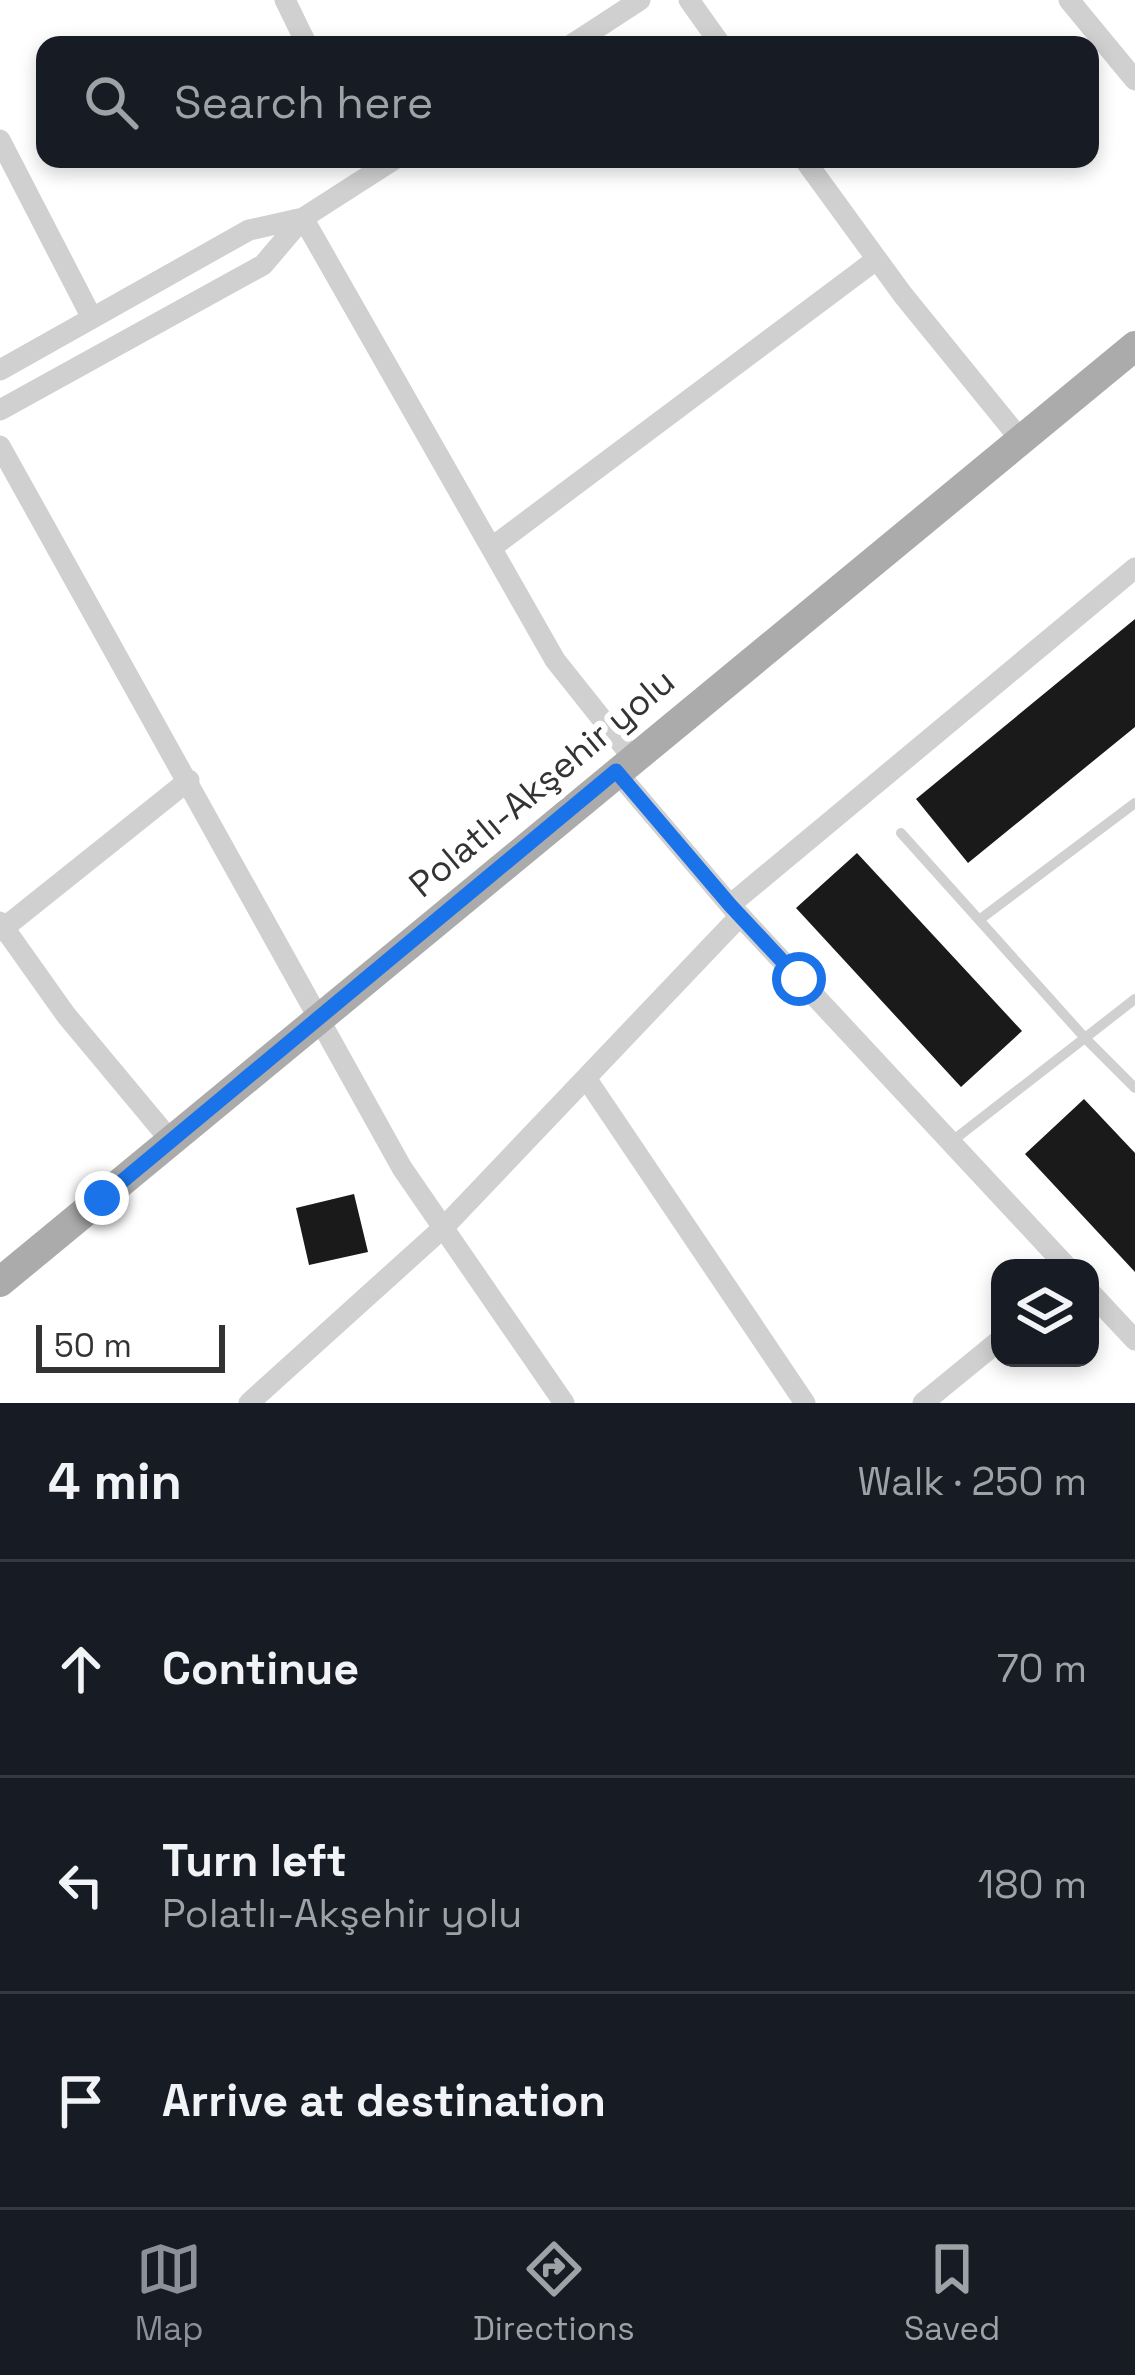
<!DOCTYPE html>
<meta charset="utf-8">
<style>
:root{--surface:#171b24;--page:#242831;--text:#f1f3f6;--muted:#9ea1a6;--line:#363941;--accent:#8c9099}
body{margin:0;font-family:"Space Grotesk",sans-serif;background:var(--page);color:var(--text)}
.controls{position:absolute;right:36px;bottom:36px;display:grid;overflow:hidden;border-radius:24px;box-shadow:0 6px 18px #0003}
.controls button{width:108px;height:108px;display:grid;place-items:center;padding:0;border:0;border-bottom:3px solid var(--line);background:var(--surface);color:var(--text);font:60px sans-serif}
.scale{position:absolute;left:36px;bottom:30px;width:189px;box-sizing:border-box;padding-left:12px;border:6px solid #333;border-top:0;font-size:33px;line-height:42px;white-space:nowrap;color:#333;-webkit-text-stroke:9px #fff;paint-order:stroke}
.stop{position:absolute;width:36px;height:36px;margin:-27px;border:9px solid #1a73e8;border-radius:50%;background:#fff}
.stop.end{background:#1a73e8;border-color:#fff;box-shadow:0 3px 12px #0008}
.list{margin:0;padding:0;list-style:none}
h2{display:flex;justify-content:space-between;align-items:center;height:156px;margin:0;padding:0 48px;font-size:51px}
h2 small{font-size:39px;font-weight:400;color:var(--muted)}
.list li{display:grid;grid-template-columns:78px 1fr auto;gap:36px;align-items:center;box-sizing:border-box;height:216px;padding:0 48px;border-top:3px solid var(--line)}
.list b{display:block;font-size:45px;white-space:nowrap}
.list p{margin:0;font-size:39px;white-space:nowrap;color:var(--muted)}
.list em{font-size:39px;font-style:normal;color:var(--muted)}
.icon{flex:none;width:66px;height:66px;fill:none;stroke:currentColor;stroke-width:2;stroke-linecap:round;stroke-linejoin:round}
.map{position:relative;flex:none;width:1135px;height:1403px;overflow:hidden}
.search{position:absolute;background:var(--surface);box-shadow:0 6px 18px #0003;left:36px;right:36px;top:36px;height:132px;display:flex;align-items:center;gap:30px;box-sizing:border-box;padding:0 42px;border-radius:24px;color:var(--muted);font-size:45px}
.sheet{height:804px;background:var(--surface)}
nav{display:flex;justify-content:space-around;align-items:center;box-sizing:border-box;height:168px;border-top:3px solid var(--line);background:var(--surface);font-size:33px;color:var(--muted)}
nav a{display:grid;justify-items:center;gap:6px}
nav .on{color:var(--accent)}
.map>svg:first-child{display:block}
</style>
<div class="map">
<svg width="1135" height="1403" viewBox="0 0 1135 1403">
<rect width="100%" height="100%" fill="#fff"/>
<path fill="#1a1a1a" d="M 1135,619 L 1135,727 L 968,863 L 916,799 Z
M 857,853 L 1022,1031 L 961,1087 L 796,908 Z
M 1084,1099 L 1135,1153 L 1135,1272 L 1025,1154 Z
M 354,1194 L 368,1252 L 309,1265 L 296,1208 Z"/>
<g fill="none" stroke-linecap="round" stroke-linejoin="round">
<path stroke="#d0d0d0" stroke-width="10" d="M 901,833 L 1085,1038 L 1135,1088
M 979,920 L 1135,803
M 951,1142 L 1135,999"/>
<path stroke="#d0d0d0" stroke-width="21" d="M 285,0 L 307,45
M 689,0 L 721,45
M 1069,0 L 1135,80
M 571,45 L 640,0
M 0,140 L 92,318
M 804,159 L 903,295 L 1021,440
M 303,218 L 555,660 L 633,758
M 0,370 L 249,230 L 303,218
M 0,410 L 263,265 L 303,218 L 395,159
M 0,446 L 402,1168 L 564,1403
M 491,548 L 877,259
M 616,771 L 730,905 L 1068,1268
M 730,905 L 1135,568
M 0,922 L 66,1015 L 171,1141
M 0,931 L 189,780
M 586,1078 L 805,1403
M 1090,1292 L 1135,1340
M 249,1403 L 444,1227 L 740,916
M 923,1403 L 1000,1340"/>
<path stroke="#ababab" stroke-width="30" d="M 0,1282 L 1135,346"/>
</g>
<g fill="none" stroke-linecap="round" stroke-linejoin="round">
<path stroke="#1a73e8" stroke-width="15" d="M 102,1198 L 616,771 L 730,905 L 799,979"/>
</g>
<g text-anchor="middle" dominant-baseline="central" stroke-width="12" stroke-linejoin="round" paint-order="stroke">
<g font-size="36" fill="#333" stroke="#fff">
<text transform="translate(542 783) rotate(-40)">Polatlı-Akşehir yolu</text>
</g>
</g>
</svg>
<div class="controls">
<button><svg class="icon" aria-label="layers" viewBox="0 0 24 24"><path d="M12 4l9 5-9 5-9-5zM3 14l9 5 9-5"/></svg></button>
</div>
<div class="scale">50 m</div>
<div class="stop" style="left:799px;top:979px"></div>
<div class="stop end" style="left:102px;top:1198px"></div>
<div class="search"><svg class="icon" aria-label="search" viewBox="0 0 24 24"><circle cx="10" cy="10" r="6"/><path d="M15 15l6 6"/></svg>Search here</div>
</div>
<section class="sheet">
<h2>4 min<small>Walk · 250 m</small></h2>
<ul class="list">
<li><svg class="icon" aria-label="ahead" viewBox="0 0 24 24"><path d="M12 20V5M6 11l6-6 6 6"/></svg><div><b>Continue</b></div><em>70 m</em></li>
<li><svg class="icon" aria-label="left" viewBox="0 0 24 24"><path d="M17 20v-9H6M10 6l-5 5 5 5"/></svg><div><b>Turn left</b><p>Polatlı-Akşehir yolu</p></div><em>180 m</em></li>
<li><svg class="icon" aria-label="arrive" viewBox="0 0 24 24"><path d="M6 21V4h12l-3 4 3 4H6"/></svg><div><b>Arrive at destination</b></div></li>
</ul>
</section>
<nav>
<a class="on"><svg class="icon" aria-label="map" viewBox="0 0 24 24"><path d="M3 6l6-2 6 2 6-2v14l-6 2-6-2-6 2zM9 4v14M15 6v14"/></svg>Map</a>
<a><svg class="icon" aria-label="directions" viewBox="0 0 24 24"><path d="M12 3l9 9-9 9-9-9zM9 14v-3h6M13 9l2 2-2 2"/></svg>Directions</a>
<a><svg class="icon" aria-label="saved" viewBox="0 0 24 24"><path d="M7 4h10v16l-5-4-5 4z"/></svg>Saved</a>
</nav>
